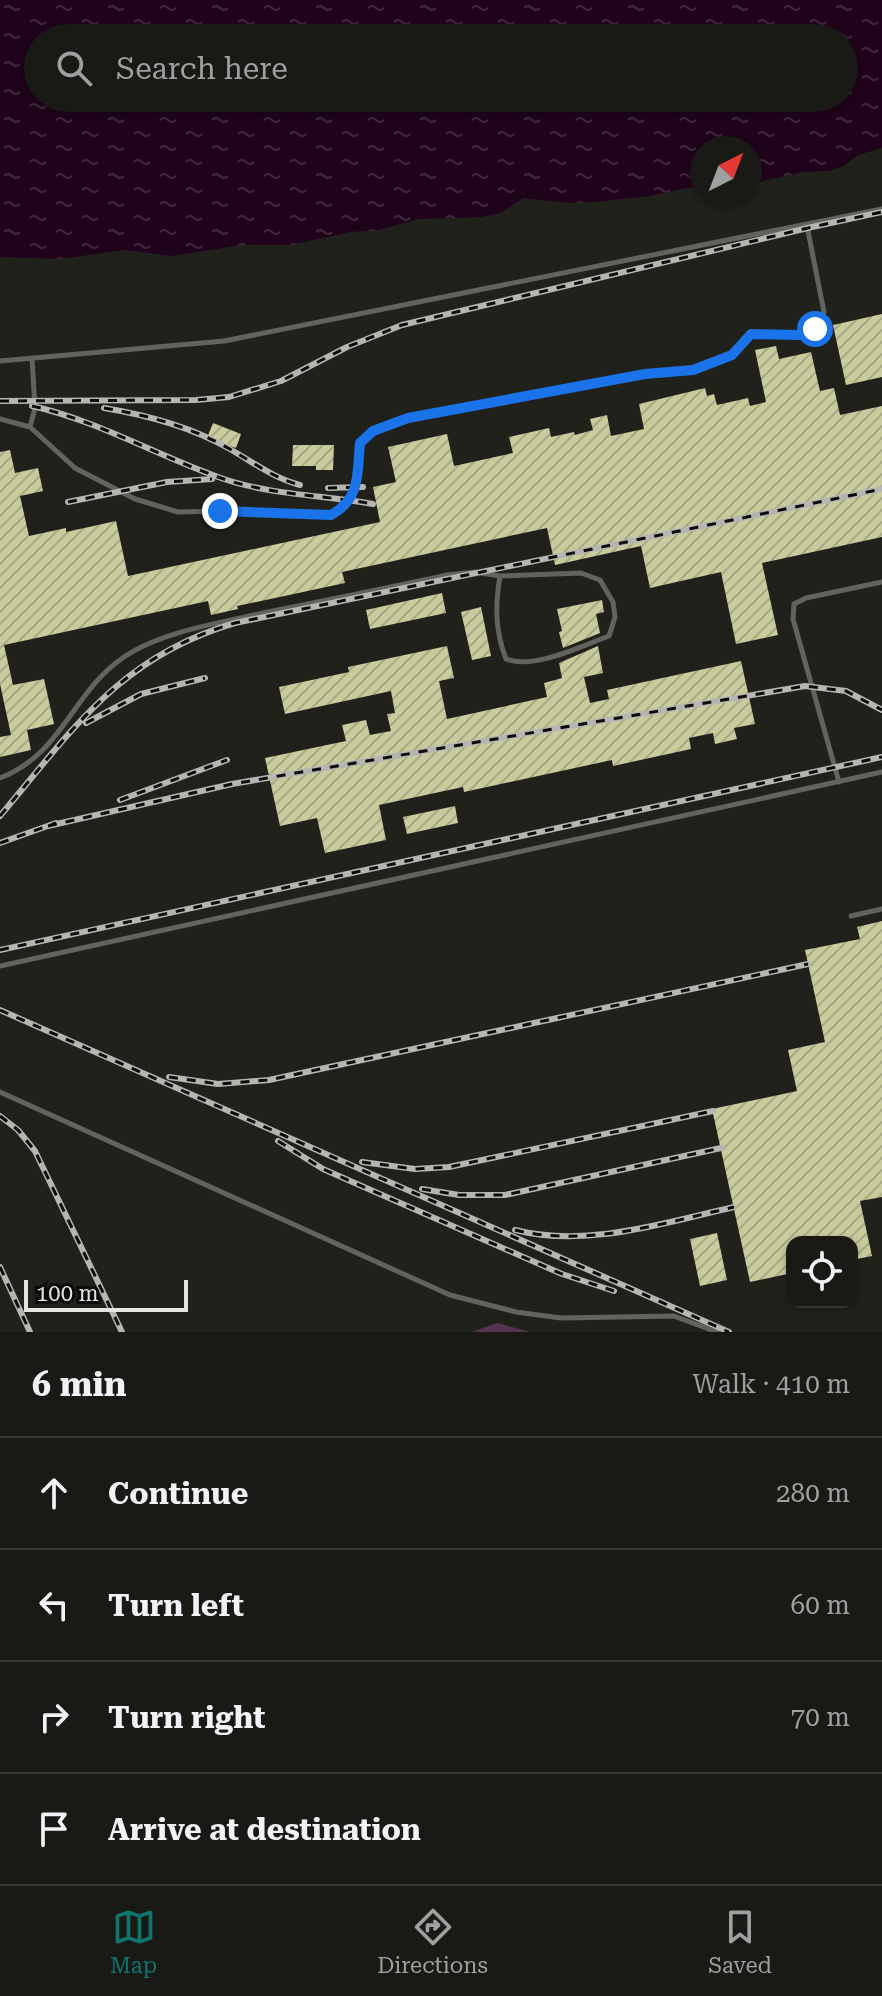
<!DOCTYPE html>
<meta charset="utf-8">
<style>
:root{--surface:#191915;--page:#262622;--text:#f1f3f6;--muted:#9fa0a0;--line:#373834;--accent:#0f766e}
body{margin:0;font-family:"Roboto Serif",serif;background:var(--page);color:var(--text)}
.controls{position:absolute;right:24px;bottom:24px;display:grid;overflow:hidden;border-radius:16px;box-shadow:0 2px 6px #0004}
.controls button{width:72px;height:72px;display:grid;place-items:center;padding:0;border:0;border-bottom:2px solid var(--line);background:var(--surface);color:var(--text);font:40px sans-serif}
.compass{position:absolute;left:690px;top:136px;width:72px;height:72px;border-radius:50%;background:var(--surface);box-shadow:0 2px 6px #0004;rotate:42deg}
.scale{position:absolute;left:24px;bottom:20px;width:164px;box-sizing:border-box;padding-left:8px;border:4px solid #e3e4e0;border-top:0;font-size:22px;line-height:28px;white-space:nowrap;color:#e3e4e0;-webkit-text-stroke:6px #0a0a08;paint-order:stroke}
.stop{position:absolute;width:24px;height:24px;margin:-18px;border:6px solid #1a73e8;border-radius:50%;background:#fff}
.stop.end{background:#1a73e8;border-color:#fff;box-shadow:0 2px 8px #0008}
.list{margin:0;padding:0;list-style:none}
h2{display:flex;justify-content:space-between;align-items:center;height:104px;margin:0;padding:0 32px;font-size:34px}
h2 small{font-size:26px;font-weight:400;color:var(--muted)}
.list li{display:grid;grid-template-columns:52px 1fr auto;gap:24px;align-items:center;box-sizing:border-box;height:112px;padding:0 32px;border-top:2px solid var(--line)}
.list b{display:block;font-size:30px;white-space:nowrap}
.list em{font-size:26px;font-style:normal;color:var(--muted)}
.icon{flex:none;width:44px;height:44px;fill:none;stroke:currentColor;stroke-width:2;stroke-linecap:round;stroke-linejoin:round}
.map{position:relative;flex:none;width:882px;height:1332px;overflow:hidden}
.search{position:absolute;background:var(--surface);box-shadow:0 2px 6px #0004;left:24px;right:24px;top:24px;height:88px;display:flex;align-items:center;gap:20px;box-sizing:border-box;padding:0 28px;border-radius:44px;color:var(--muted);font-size:30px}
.sheet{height:552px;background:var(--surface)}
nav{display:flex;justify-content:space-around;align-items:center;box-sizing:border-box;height:112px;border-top:2px solid var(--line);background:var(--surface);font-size:22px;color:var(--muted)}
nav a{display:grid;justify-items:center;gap:4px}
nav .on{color:var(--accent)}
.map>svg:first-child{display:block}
</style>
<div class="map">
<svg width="882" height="1332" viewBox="0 0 882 1332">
<defs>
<pattern id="forest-crowns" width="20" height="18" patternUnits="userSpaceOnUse" patternTransform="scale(2)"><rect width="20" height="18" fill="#54354f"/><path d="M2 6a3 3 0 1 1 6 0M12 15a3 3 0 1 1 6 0" fill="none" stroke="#6c5268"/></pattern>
<pattern id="water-ripples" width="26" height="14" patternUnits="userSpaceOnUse" patternTransform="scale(2)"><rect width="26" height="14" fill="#1f031b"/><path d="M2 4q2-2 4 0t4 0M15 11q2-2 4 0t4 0" fill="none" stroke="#3f283c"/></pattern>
<pattern id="building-hatch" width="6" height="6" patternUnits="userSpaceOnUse" patternTransform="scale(2)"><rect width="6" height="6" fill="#cacb9c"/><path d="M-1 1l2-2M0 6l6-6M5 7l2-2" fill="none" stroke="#a8a986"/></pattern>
</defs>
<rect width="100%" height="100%" fill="#21211c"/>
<path fill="url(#forest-crowns)" d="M 497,1323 L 530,1332 L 472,1332 Z"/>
<path fill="url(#water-ripples)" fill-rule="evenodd" d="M 0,0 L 882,0 L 882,148 L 858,155 L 844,166 L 829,171 L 804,172 L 750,184 L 750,148 L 702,148 L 702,185 L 650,196 L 594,202 L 571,203 L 523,198 L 501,213 L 482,217 L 419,219 L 379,230 L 351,232 L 290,245 L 242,245 L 171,256 L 125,250 L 60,259 L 0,257 ZM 38,38 L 844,38 L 844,98 L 38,98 Z"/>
<path fill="url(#building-hatch)" d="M 882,314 L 882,377 L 846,385 L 833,325 Z
M 776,346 L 779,359 L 811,352 L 820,391 L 834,388 L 840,415 L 882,406 L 882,537 L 762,563 L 778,635 L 736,644 L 721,572 L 650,588 L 641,546 L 555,565 L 547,528 L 342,572 L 345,583 L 237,606 L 238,609 L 211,615 L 208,601 L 4,645 L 13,685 L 44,679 L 54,724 L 27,730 L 31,750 L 0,757 L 0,737 L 11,735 L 0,684 L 0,452 L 10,450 L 15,473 L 38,468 L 43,491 L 20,496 L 29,536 L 66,528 L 66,532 L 116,521 L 128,576 L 380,522 L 373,487 L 396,482 L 388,447 L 447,434 L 454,466 L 513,453 L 509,437 L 549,428 L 551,437 L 574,432 L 575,435 L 593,430 L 590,419 L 607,415 L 611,436 L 644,429 L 639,404 L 705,388 L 707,396 L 714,394 L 717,405 L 748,398 L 750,406 L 766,402 L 755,350 Z
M 213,423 L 241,434 L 236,448 L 207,438 Z
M 293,445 L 334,445 L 333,470 L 316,470 L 316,466 L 292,466 Z
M 442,593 L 446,613 L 370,629 L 366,610 Z
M 602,600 L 604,612 L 596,614 L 600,633 L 563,648 L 559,632 L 562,631 L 557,609 Z
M 481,607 L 491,656 L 472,660 L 461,612 Z
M 447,646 L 454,678 L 439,681 L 447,719 L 547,697 L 544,683 L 562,678 L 559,663 L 598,646 L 603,673 L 584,677 L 590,703 L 609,699 L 607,690 L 741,661 L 755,724 L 734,728 L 737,739 L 715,744 L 713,733 L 689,738 L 691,749 L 613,766 L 612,760 L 464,792 L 463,787 L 379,805 L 386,840 L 325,853 L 317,818 L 280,826 L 265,758 L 346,741 L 342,725 L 366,720 L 370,735 L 391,731 L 387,714 L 395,713 L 391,691 L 285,714 L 279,687 L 349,672 L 348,667 Z
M 455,806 L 458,823 L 407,834 L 403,817 Z
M 882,921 L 882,1197 L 860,1201 L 872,1256 L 852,1260 L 852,1242 L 792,1242 L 792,1273 L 750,1282 L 712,1109 L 797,1091 L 788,1050 L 825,1042 L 805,950 L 860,939 L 857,927 Z
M 717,1233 L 727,1280 L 700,1286 L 690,1239 Z"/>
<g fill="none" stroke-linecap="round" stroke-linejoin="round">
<path stroke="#62625f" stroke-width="5" d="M 0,361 L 224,341 L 882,209
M 0,419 L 30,427 L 75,468 L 135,499 L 178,512 L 220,511 L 331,515 C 360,499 357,473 360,443 L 373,431 L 408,418 L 645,374 L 693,370 L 732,355 L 751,334 L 800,335 L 815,329 L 824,312 L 807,226
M 30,427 L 35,408 L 32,358
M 0,778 C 63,754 72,692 124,657 C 162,631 224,622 268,612 C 328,600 388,588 447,575 L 475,572 L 500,576 L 581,573 L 600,580 L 613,602 L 615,617 L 609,636 C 581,646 534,670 506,659 C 495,630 495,606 500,576
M 839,782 L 793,619 L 794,604 L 806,598 L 882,582
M 851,916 L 882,909
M 0,966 L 882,772
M 0,1092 L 450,1295 L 516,1312 L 561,1318 L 674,1316 L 717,1332"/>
<g stroke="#b5b6b2" stroke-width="6">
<path id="rail" d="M 0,401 L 196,400 L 229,397 L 281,381 L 347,347 L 402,325 L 812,227 L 882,212
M 32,406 C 96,420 158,456 221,478 C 269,495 323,495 373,504
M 104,408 C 147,415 191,427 228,448 C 253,462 273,478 300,485
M 328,488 L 363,487
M 68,502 L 167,482 L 212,479
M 86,723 L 141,694 L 205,678
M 120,800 L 227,760
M 0,816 C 73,729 121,656 235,623 L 882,489
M 48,826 L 232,784 L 805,686 L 846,691 L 882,710
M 0,843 L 56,823
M 0,950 L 882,757
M 0,1010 L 729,1332
M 169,1077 L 218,1084 L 269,1080 L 808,964
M 0,1116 L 18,1130 L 35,1151 L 122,1332
M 278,1141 L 323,1169 L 562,1274 L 614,1291
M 362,1162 L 415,1169 L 449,1167 L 713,1111
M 422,1189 L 459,1195 L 505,1195 L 721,1148
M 515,1230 C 587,1248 663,1223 734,1207
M 0,1267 L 30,1332"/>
</g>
<use href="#rail" stroke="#0a0a08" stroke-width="3" stroke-dasharray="9" stroke-linecap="butt"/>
</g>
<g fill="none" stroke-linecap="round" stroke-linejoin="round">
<path stroke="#1a73e8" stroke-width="10" d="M 220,511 L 331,515 C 361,499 357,473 360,443 L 373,431 L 408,418 L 645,374 L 693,370 L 732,355 L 751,334 L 800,335 L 815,329"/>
</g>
</svg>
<div class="controls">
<button><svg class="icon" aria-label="locate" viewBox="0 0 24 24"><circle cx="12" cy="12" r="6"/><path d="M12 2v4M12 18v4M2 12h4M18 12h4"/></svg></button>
</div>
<svg class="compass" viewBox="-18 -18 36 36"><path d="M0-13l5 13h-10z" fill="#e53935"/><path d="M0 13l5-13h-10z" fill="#9fa0a0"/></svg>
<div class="scale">100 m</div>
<div class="stop" style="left:815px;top:329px"></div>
<div class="stop end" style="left:220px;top:511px"></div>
<div class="search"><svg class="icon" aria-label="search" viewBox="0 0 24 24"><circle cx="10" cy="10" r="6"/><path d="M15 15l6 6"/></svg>Search here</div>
</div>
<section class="sheet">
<h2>6 min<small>Walk · 410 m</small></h2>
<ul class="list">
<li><svg class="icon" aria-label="ahead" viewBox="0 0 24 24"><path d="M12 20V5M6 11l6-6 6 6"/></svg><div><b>Continue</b></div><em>280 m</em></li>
<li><svg class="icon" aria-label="left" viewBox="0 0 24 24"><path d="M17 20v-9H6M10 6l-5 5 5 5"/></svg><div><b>Turn left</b></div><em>60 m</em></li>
<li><svg class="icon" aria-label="right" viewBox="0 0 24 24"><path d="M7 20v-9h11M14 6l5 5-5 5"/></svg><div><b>Turn right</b></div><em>70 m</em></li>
<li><svg class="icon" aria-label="arrive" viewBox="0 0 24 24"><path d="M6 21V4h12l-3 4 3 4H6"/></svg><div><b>Arrive at destination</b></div></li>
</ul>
</section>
<nav>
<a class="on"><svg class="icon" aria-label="map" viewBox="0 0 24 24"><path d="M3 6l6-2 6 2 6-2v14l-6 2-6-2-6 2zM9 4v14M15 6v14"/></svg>Map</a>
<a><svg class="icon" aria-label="directions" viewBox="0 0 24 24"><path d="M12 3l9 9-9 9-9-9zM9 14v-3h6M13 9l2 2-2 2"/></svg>Directions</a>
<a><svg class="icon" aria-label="saved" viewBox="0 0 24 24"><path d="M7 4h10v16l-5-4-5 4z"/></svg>Saved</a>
</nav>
